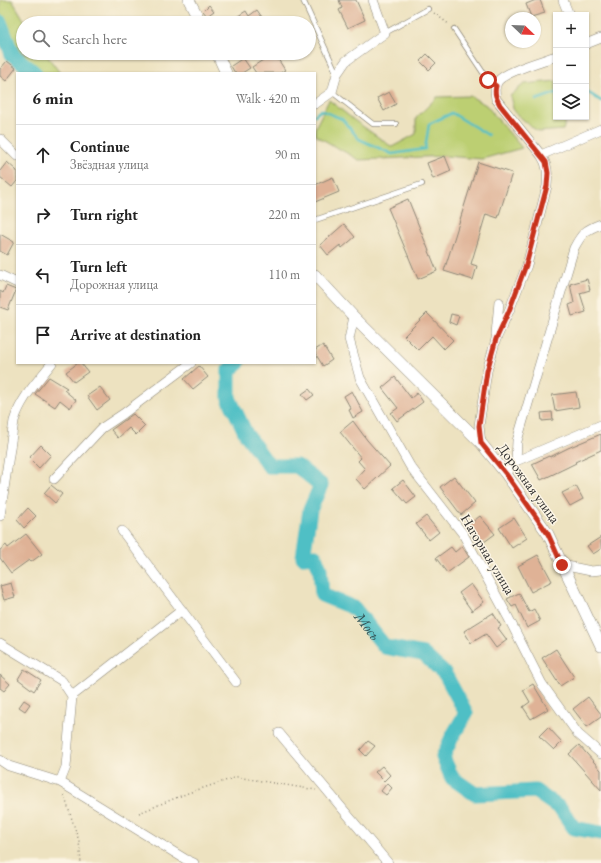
<!DOCTYPE html>
<meta charset="utf-8">
<style>
:root{--surface:#fff;--page:#f2f2f2;--text:#222;--muted:#767676;--line:#e0e0e0}
body{margin:0;font-family:"EB Garamond",serif;background:var(--page);color:var(--text)}
.controls{position:absolute;right:12px;top:12px;display:grid;overflow:hidden;border-radius:0px;box-shadow:0 1px 3px #0004}
.controls button{width:36px;height:36px;display:grid;place-items:center;padding:0;border:0;border-bottom:1px solid var(--line);background:var(--surface);color:var(--text);font:20px sans-serif}
.compass{position:absolute;left:505px;top:12px;width:36px;height:36px;border-radius:50%;background:var(--surface);box-shadow:0 1px 3px #0004;rotate:113deg}
.stop{position:absolute;width:12px;height:12px;margin:-9px;border:3px solid #c8321e;border-radius:50%;background:#fff}
.stop.end{background:#c8321e;border-color:#fff;box-shadow:0 1px 4px #0008}
.list{margin:0;padding:0;list-style:none}
h2{display:flex;justify-content:space-between;align-items:center;height:52px;margin:0;padding:0 16px;font-size:17px}
h2 small{font-size:13px;font-weight:400;color:var(--muted)}
.list li{display:grid;grid-template-columns:26px 1fr auto;gap:12px;align-items:center;box-sizing:border-box;height:60px;padding:0 16px;border-top:1px solid var(--line)}
.list b{display:block;font-size:15px;white-space:nowrap}
.list p{margin:0;font-size:13px;white-space:nowrap;color:var(--muted)}
.list em{font-size:13px;font-style:normal;color:var(--muted)}
.icon{flex:none;width:22px;height:22px;fill:none;stroke:currentColor;stroke-width:2;stroke-linecap:round;stroke-linejoin:round}
.map{position:relative;flex:none;width:601px;height:863px;overflow:hidden}
.search{position:absolute;background:var(--surface);box-shadow:0 1px 3px #0004;left:16px;top:16px;width:300px;height:44px;display:flex;align-items:center;gap:10px;box-sizing:border-box;padding:0 14px;border-radius:22px;color:var(--muted);font-size:15px}
.panel{position:absolute;background:var(--surface);box-shadow:0 1px 3px #0004;left:16px;top:72px;width:300px;height:292px;border-radius:0px}
.map>svg:first-child{display:block}
</style>
<div class="map">
<svg width="601" height="863" viewBox="0 0 601 863">
<rect width="100%" height="100%" fill="#fcf5e5"/>
<filter id="ink" filterUnits="userSpaceOnUse"><feTurbulence type="fractalNoise" baseFrequency=".025" numOctaves="2"/><feDisplacementMap in="SourceGraphic" scale="8" xChannelSelector="R" yChannelSelector="G"/><feConvolveMatrix kernelMatrix="1 2 1 2 8 2 1 2 1" color-interpolation-filters="sRGB"/></filter>
<filter id="wash" filterUnits="userSpaceOnUse"><feTurbulence type="fractalNoise" baseFrequency=".012" numOctaves="4" result="noise"/><feDisplacementMap in="SourceGraphic" scale="16" xChannelSelector="R" yChannelSelector="G"/><feGaussianBlur stdDeviation="0.9" result="paint"/><feColorMatrix in="noise" values="0 0 0 0 0 0 0 0 0 0 0 0 0 0 0 0 0 1.4 0 .05"/><feComposite in="paint" operator="in"/></filter>
<g filter="url(#wash)">
<rect width="100%" height="100%" fill="#ede2c0"/>
<path fill="#bccf72" stroke="#747d4e" d="M 0,0 L 12,0 L 26,23 L 23,23 L 23,53 L 45,53 L 60,73 L 25,73 L 0,34 Z
M 556,81 L 556,117 L 567,117 L 563,130 L 538,132 L 514,112 L 510,96 L 524,84 Z
M 470,96 L 486,105 L 522,148 L 482,159 L 445,156 L 359,160 L 315,135 L 315,128 L 329,100 L 354,120 L 392,147 L 416,134 L 416,118 L 437,97 Z"/>
<g fill="none" stroke-linecap="round" stroke-linejoin="round">
<path stroke="#50bfc5" stroke-width="2.5" d="M 586,91 L 601,101
M 536,100 L 556,93
M 315,115 L 321,110 L 342,119 L 359,139 L 392,154 L 425,149 L 429,124 L 452,113 L 488,135"/>
<g stroke="#50bfc5" stroke-width="15">
<path d="M 0,22 L 12,54 L 35,73"/>
<path id="s1" d="M 238,363 L 229,370 L 229,398 L 246,434 L 269,466 L 297,466 L 321,485 L 310,510 L 303,557 L 315,556 L 320,569 L 322,595 L 354,608 L 385,647 L 423,654 L 445,674 L 466,713 L 452,737 L 443,757 L 452,778 L 475,794 L 535,791 L 561,809 L 574,828 L 601,833"/>
</g>
</g>
<g id="blocks">
<path fill="#dfb296" d="M 339,0 L 356,0 L 365,20 L 348,28 L 339,10 L 342,8 Z
M 536,0 L 540,0 L 545,13 L 531,17 L 526,4 Z
M 209,5 L 214,11 L 207,16 L 203,11 Z
M 257,10 L 266,23 L 227,23 L 246,11 L 249,16 Z
M 274,53 L 285,70 L 280,73 L 256,73 L 252,67 Z
M 427,54 L 436,63 L 429,70 L 420,61 Z
M 243,58 L 250,68 L 242,73 L 235,73 L 231,66 Z
M 7,61 L 16,68 L 6,81 L 0,76 L 0,69 Z
M 389,92 L 396,104 L 384,111 L 377,98 Z
M 445,156 L 451,171 L 433,179 L 427,163 Z
M 7,162 L 17,171 L 17,181 L 12,187 L 0,177 L 0,171 Z
M 478,162 L 512,173 L 498,218 L 486,214 L 471,264 L 477,266 L 473,280 L 444,271 Z
M 333,177 L 339,192 L 315,202 L 315,185 Z
M 408,199 L 437,271 L 418,279 L 388,208 Z
M 344,224 L 355,237 L 342,248 L 340,245 L 328,255 L 320,245 Z
M 0,234 L 14,242 L 7,255 L 0,251 Z
M 587,279 L 590,290 L 580,293 L 586,312 L 572,316 L 569,305 L 574,303 L 570,284 Z
M 6,286 L 16,290 L 8,310 L 0,307 L 0,291 L 3,293 Z
M 427,313 L 453,340 L 444,349 L 432,336 L 418,350 L 404,336 Z
M 451,314 L 459,316 L 456,325 L 449,322 Z
M 323,345 L 332,360 L 323,366 L 315,353 L 315,350 Z
M 78,363 L 81,363 L 88,372 L 74,382 L 66,372 Z
M 199,366 L 208,377 L 193,389 L 184,379 Z
M 49,377 L 67,388 L 64,390 L 76,400 L 70,408 L 60,400 L 55,407 L 35,394 Z
M 395,377 L 411,398 L 417,393 L 423,402 L 397,421 L 391,413 L 398,408 L 382,388 Z
M 100,387 L 110,400 L 97,410 L 87,396 Z
M 309,389 L 314,395 L 307,400 L 302,394 Z
M 352,391 L 363,412 L 353,418 L 349,410 L 351,409 L 344,396 Z
M 576,392 L 579,407 L 555,411 L 552,395 Z
M 552,412 L 553,420 L 542,421 L 541,413 Z
M 133,414 L 145,426 L 136,435 L 129,428 L 118,438 L 111,430 Z
M 353,421 L 367,440 L 390,466 L 365,489 L 356,479 L 365,469 L 358,461 L 361,458 L 340,432 Z
M 601,434 L 601,450 L 575,462 L 576,463 L 566,468 L 541,480 L 532,464 L 549,456 L 550,457 L 568,448 Z
M 41,445 L 51,455 L 39,468 L 29,458 Z
M 454,476 L 475,503 L 461,515 L 440,487 Z
M 403,480 L 416,497 L 407,504 L 393,488 Z
M 51,485 L 62,494 L 55,503 L 44,493 Z
M 576,486 L 583,499 L 570,506 L 562,493 Z
M 28,508 L 36,516 L 24,528 L 17,520 Z
M 426,516 L 439,532 L 429,540 L 416,524 Z
M 480,516 L 495,534 L 480,545 L 466,527 Z
M 514,518 L 527,538 L 512,548 L 499,528 Z
M 26,534 L 42,554 L 31,562 L 29,560 L 11,573 L 0,558 L 0,550 L 6,545 L 8,548 Z
M 601,537 L 601,549 L 593,554 L 587,546 Z
M 462,546 L 469,557 L 447,573 L 436,558 L 451,547 L 455,552 Z
M 538,555 L 552,581 L 531,592 L 518,566 Z
M 11,583 L 15,597 L 4,600 L 0,586 Z
M 471,584 L 484,602 L 472,611 L 459,593 Z
M 519,593 L 529,612 L 534,609 L 540,621 L 527,628 L 516,605 L 512,607 L 507,599 Z
M 493,613 L 501,626 L 498,628 L 507,640 L 496,648 L 486,634 L 471,643 L 464,631 Z
M 556,649 L 574,677 L 560,686 L 542,658 Z
M 24,669 L 41,680 L 34,691 L 18,679 Z
M 0,675 L 10,684 L 4,691 L 0,688 Z
M 533,684 L 548,709 L 531,719 L 523,707 L 530,702 L 523,690 Z
M 588,697 L 601,714 L 601,717 L 587,727 L 573,709 Z
M 24,700 L 30,704 L 25,711 L 19,707 Z
M 548,727 L 562,742 L 554,750 L 539,736 Z
M 368,741 L 375,746 L 366,756 L 360,750 Z
M 579,745 L 601,770 L 601,790 L 569,754 Z
M 382,766 L 390,775 L 384,781 L 375,772 Z
M 387,783 L 392,788 L 386,795 L 381,791 Z"/>
</g>
</g>
<g filter="url(#ink)">
<use href="#blocks" fill-opacity="0" stroke="#8c8676" stroke-width="1"/>
<g fill="none" stroke-linecap="round" stroke-linejoin="round">
<g stroke="#8c8676" stroke-width="6">
<path id="service" d="M 303,0 L 337,74
M 454,29 L 488,80 L 496,86
M 385,33 L 428,9
M 332,92 L 373,124 L 396,124
M 315,220 L 422,184"/>
</g>
<g stroke="#8c8676" stroke-width="10">
<path id="minor" d="M 563,0 L 569,15
M 586,44 L 601,38
M 556,56 C 543,61 506,71 498,81 C 494,87 495,92 496,99 L 541,155 L 601,129
M 315,104 L 332,92 L 337,74 L 346,61 L 385,33 L 373,0
M 0,139 L 17,156
M 0,275 L 17,283
M 354,317 L 349,339 L 360,378 L 410,466 L 463,534 L 508,617 L 542,684 L 578,734 L 601,754
M 496,334 L 499,302
M 481,443 L 479,426 L 487,371 L 496,339 L 509,311 L 527,265 L 547,186 C 548,174 548,165 541,155
M 516,461 L 517,441 L 574,248 C 582,233 585,230 601,224
M 506,474 L 516,461 L 601,425
M 54,479 L 102,428 L 123,414 L 191,363
M 0,516 L 14,421 C 21,398 37,382 52,363
M 122,531 L 236,682
M 562,565 L 591,571 L 601,570
M 0,643 L 62,681 L 72,696 L 66,767 L 60,782
M 72,696 L 182,610
M 279,733 L 388,863
M 0,760 L 9,766 L 60,782 L 185,859 L 194,863"/>
</g>
<g stroke="#8c8676" stroke-width="12">
<path id="tertiary" d="M 189,0 L 201,23
M 217,53 L 226,73
M 315,275 L 354,317 L 481,443 L 506,474 L 548,534 L 601,646"/>
</g>
<path stroke="#8c8676" stroke-width="1.5" stroke-dasharray="1 3" stroke-linecap="butt" d="M 434,13 L 450,25
M 64,795 L 79,841 L 81,863
M 139,813 L 188,793 L 237,777 L 316,790"/>
<use href="#service" stroke="#fff" stroke-width="4.5"/>
<use href="#minor" stroke="#fff" stroke-width="9"/>
<use href="#tertiary" stroke="#fff" stroke-width="11"/>
</g>
</g>
<g fill="none" stroke-linecap="round" stroke-linejoin="round" filter="url(#ink)">
<path stroke="#c8321e" stroke-width="5" d="M 488,80 L 496,86 C 494,93 496,98 500,105 L 546,162 L 548,173 L 547,186 L 526,265 L 509,311 L 496,339 L 487,371 L 479,426 L 481,443 L 506,474 L 548,534 L 562,565"/>
</g>
<g text-anchor="middle" dominant-baseline="central" stroke-width="3" stroke-linejoin="round" paint-order="stroke">
<g font-size="14" fill="#2b2b2b" stroke="#fcf5e5">
<text transform="translate(529 483) rotate(54)">Дорожная улица</text>
<text transform="translate(488 554) rotate(59)">Нагорная улица</text>
</g>
<g font-size="15" font-style="italic" fill="#365759" stroke="#fcf5e5">
<text stroke="none"><textPath href="#s1" startOffset="361">Мось</textPath></text>
</g>
</g>
</svg>
<div class="controls">
<button>+</button>
<button>−</button>
<button><svg class="icon" aria-label="layers" viewBox="0 0 24 24"><path d="M12 4l9 5-9 5-9-5zM3 14l9 5 9-5"/></svg></button>
</div>
<svg class="compass" viewBox="-18 -18 36 36"><path d="M0-13l5 13h-10z" fill="#e53935"/><path d="M0 13l5-13h-10z" fill="#767676"/></svg>
<div class="stop" style="left:488px;top:80px"></div>
<div class="stop end" style="left:562px;top:565px"></div>
<div class="search"><svg class="icon" aria-label="search" viewBox="0 0 24 24"><circle cx="10" cy="10" r="6"/><path d="M15 15l6 6"/></svg>Search here</div>
<section class="panel">
<h2>6 min<small>Walk · 420 m</small></h2>
<ul class="list">
<li><svg class="icon" aria-label="ahead" viewBox="0 0 24 24"><path d="M12 20V5M6 11l6-6 6 6"/></svg><div><b>Continue</b><p>Звёздная улица</p></div><em>90 m</em></li>
<li><svg class="icon" aria-label="right" viewBox="0 0 24 24"><path d="M7 20v-9h11M14 6l5 5-5 5"/></svg><div><b>Turn right</b></div><em>220 m</em></li>
<li><svg class="icon" aria-label="left" viewBox="0 0 24 24"><path d="M17 20v-9H6M10 6l-5 5 5 5"/></svg><div><b>Turn left</b><p>Дорожная улица</p></div><em>110 m</em></li>
<li><svg class="icon" aria-label="arrive" viewBox="0 0 24 24"><path d="M6 21V4h12l-3 4 3 4H6"/></svg><div><b>Arrive at destination</b></div></li>
</ul>
</section>
</div>
